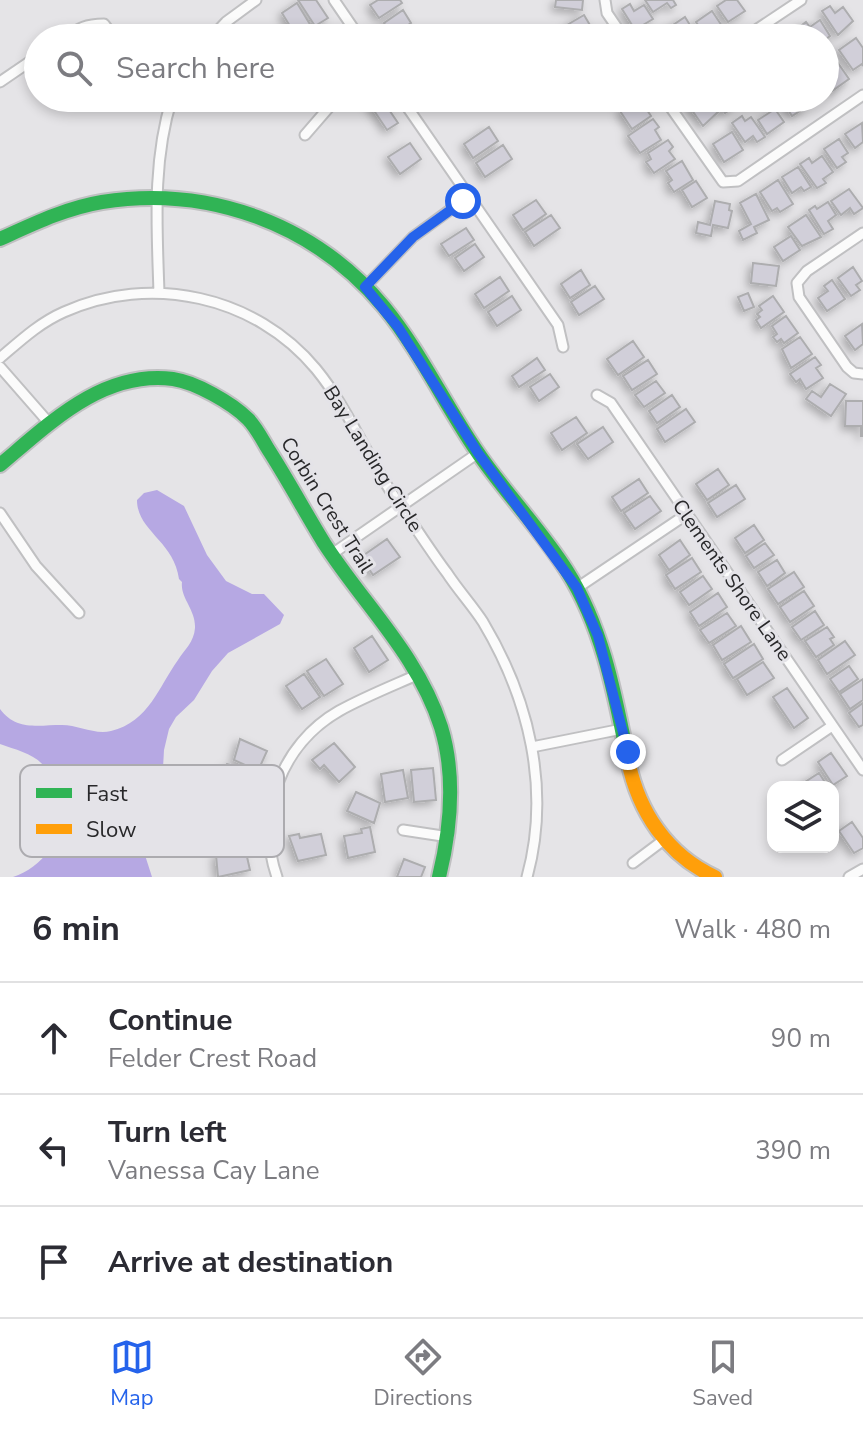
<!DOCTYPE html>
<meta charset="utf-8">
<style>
:root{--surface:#fff;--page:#f2f2f3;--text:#2b2b33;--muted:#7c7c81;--line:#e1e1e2;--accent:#2563eb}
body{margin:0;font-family:"Nunito Sans",sans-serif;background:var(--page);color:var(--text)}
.controls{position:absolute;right:24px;bottom:24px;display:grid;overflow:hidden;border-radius:16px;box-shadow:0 4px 12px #0003}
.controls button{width:72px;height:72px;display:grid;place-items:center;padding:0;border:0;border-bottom:2px solid var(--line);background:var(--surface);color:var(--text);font:40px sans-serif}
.stop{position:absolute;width:24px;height:24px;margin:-18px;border:6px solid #2563eb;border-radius:50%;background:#fff}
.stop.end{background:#2563eb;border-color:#fff;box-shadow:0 2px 8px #0008}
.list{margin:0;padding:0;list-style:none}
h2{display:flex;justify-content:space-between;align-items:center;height:104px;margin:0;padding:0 32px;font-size:34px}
h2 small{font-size:26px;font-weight:400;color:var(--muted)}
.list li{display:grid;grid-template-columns:52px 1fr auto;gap:24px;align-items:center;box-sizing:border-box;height:112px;padding:0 32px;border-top:2px solid var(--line)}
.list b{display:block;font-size:30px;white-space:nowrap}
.list p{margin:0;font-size:26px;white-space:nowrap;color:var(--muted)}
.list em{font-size:26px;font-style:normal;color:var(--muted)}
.icon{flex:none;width:44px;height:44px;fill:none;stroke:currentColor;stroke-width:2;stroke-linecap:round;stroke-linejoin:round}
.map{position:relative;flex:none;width:863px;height:877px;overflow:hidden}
.search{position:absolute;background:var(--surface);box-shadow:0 4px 12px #0003;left:24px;right:24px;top:24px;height:88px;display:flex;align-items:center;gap:20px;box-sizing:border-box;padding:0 28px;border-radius:44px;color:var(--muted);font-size:30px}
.sheet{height:440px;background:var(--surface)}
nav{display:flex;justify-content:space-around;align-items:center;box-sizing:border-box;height:112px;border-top:2px solid var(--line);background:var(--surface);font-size:22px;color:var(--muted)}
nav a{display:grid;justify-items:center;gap:4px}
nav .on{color:var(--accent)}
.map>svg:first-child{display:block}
</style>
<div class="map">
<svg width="863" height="877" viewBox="0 0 863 877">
<defs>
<filter id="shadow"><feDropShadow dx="-3.5" dy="3.5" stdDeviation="4" flood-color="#0004"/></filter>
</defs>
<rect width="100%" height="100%" fill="#e5e4e7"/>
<path fill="#b6a8e3" d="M 157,490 L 184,506 L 207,555 L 226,581 L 252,594 L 264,594 L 284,615 L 280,624 L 228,653 L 212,671 L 194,700 L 176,717 L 169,729 L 164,750 L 162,786 L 144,830 L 144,852 L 152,877 L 13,877 C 59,862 79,803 44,766 C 33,753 16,750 0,744 L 0,709 C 16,731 38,725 62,725 C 78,725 95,735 111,731 C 149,722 159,686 178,660 C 185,649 194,642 195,628 C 196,610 180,598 182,582 L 179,579 C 174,541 137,531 137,500 L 144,493 Z"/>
<path fill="#d1cfd9" stroke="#adadaf" stroke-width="2" filter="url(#shadow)" d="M 298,0 L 316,0 L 328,18 L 315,26 Z
M 378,0 L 400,0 L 402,3 L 379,18 L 370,5 Z
M 556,0 L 583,0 L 582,10 L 555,7 Z
M 645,0 L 673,0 L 676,5 L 671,8 L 667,3 L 653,12 Z
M 726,0 L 737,0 L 745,11 L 728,22 L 717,6 Z
M 297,3 L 311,26 L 296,36 L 282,13 Z
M 630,4 L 634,11 L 644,5 L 653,19 L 643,25 L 645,28 L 637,33 L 622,9 Z
M 830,6 L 835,13 L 843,7 L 853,21 L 838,35 L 822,11 Z
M 403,10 L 411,23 L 392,36 L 384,23 Z
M 712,11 L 722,26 L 706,37 L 696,22 Z
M 584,15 L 594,32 L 584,38 L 576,38 L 567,25 Z
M 685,17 L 698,38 L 673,38 L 667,29 Z
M 820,20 L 830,36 L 825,40 L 805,38 L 798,28 L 806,22 L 810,27 Z
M 856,38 L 863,48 L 863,66 L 862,64 L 853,70 L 839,50 Z
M 838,63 L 849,79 L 832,91 L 825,81 L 825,72 Z
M 376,98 L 381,98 L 398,123 L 387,130 L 369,103 Z
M 639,98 L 651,116 L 632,129 L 620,111 Z
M 696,98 L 701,105 L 710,98 L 719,111 L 703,126 L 687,103 Z
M 714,98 L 739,98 L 730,104 L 733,108 L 725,113 Z
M 785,98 L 801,98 L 806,107 L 792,116 L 783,102 L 787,100 Z
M 775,109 L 784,122 L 767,134 L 758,120 Z
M 742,116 L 745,121 L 751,117 L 765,137 L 757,142 L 753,136 L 745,142 L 732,123 Z
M 653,119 L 659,127 L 655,130 L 661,140 L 640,153 L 628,136 Z
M 862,123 L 863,142 L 855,148 L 845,134 Z
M 489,127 L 498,141 L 473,158 L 464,144 Z
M 732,132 L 743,150 L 724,162 L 713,144 Z
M 839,139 L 848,153 L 842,157 L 846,162 L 837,168 L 824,149 Z
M 668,140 L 673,147 L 669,151 L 675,159 L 654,173 L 646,162 L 651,159 L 648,153 Z
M 410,143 L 421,159 L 400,174 L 388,157 Z
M 503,145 L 512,159 L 485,177 L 476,163 Z
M 822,156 L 833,172 L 823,179 L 826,183 L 817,188 L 800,164 L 809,158 L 812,163 Z
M 682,161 L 693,180 L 674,192 L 668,183 L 672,180 L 666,171 Z
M 798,167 L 811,187 L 804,191 L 801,187 L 792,193 L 782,177 Z
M 778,180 L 793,204 L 780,212 L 777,208 L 772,211 L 760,192 Z
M 696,181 L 707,198 L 692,207 L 682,190 Z
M 849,189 L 863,208 L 854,214 L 850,208 L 841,215 L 831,201 Z
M 756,194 L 769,220 L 754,227 L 757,233 L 743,240 L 739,231 L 751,224 L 740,203 Z
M 536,200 L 546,214 L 523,230 L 513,215 Z
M 715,201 L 730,204 L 729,210 L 732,211 L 728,228 L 713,225 L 711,236 L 696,233 L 698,222 L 710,225 Z
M 828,202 L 836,215 L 828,221 L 833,229 L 824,234 L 809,210 L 815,206 L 817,209 Z
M 551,215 L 560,228 L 534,246 L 525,232 Z
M 806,215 L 821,237 L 802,246 L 788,227 Z
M 466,228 L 474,240 L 449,256 L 441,244 Z
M 791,236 L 800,250 L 783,261 L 774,247 Z
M 475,244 L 484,257 L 464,271 L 455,258 Z
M 753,263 L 779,266 L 776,286 L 751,283 Z
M 853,267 L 862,281 L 856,285 L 860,290 L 851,296 L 838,278 Z
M 581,270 L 590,285 L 570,298 L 561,284 Z
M 500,277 L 509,291 L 484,308 L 475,294 Z
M 832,280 L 845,299 L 827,311 L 818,298 L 828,291 L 824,286 Z
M 595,286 L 604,299 L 579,315 L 571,302 Z
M 748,293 L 754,307 L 744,311 L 738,297 Z
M 512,296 L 521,310 L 497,326 L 488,312 Z
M 773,296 L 784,312 L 761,328 L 756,320 L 760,317 L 757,314 L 762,310 L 759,306 Z
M 786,316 L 798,333 L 784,343 L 781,339 L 777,342 L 773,337 L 777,334 L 772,326 Z
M 862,324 L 863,344 L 855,350 L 845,336 Z
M 800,337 L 812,354 L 791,368 L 782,349 Z
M 633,341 L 644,357 L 618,375 L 607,359 Z
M 815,357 L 821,365 L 816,368 L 823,378 L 806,389 L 800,379 L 796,382 L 790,374 Z
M 537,358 L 545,370 L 519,387 L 512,376 Z
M 648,360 L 657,374 L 632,390 L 623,376 Z
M 550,374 L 559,387 L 539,401 L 530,387 Z
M 656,381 L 665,393 L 644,407 L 635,395 Z
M 830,384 L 846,394 L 831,416 L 806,399 L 812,391 L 821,397 Z
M 672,395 L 680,407 L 657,423 L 649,411 Z
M 846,401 L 863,401 L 863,436 L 861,436 L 861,426 L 845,426 Z
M 686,409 L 695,422 L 665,442 L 657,429 Z
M 576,417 L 587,433 L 562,450 L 551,433 Z
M 603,427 L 613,442 L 588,459 L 577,444 Z
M 718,469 L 729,485 L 707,500 L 696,484 Z
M 639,479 L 648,493 L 621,511 L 612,497 Z
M 736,485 L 745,499 L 717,517 L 708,503 Z
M 650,496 L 661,511 L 635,529 L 624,513 Z
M 754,525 L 764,540 L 745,553 L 735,538 Z
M 387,539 L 400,557 L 373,575 L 361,557 Z
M 680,540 L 690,555 L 669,570 L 659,555 Z
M 765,543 L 774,555 L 754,568 L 746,556 Z
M 692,558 L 701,572 L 675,589 L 666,575 Z
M 777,560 L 785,573 L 767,586 L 758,572 Z
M 794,572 L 804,587 L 778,604 L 768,589 Z
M 703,576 L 712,589 L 689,605 L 680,592 Z
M 804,591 L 814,606 L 790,622 L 780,607 Z
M 718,593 L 727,607 L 699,626 L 690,612 Z
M 815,611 L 824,625 L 801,640 L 792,627 Z
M 727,613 L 736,626 L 709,643 L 700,630 Z
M 741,626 L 751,642 L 722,660 L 713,645 Z
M 827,627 L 834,637 L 830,639 L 834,645 L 816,657 L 805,641 Z
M 372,636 L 388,660 L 369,672 L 354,648 Z
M 845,641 L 855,655 L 827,674 L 818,660 Z
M 754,644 L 763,659 L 733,678 L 724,664 Z
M 326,659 L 343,684 L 324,696 L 307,671 Z
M 763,662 L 774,678 L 747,695 L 737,679 Z
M 849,666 L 858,679 L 839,692 L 830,679 Z
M 304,674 L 320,697 L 302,709 L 286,686 Z
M 863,679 L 863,700 L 850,709 L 840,694 Z
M 787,688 L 808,718 L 794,728 L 773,697 Z
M 863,703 L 863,725 L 859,727 L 849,713 Z
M 240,739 L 267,751 L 258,771 L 234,760 Z
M 334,743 L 355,767 L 339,782 L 324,765 L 320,769 L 312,760 Z
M 831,753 L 847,776 L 833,785 L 818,762 Z
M 227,764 L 256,772 L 250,794 L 221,786 Z
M 433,768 L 436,800 L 414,802 L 411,770 Z
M 403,770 L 408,798 L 385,802 L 381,774 Z
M 819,773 L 828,787 L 808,787 L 805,782 Z
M 356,792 L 380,803 L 374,823 L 347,811 Z
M 852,822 L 863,838 L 863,848 L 854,853 L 839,831 Z
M 370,827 L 375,852 L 348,858 L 344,836 L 362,833 L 361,829 Z
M 299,834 L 300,838 L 321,834 L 326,855 L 298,861 L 289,836 Z
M 245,848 L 250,870 L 218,877 L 216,855 Z
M 404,859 L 425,867 L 421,877 L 397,877 Z"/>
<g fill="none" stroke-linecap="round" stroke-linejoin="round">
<g stroke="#c0c0c2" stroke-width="13">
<path id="street" d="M 334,0 L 360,38
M 605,0 L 607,13 L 624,38
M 65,38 C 79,28 86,24 104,24 L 115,38
M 211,38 L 226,22 L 256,0
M 744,38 L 801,0
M 0,82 L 38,56
M 401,98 L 558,325 L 563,347
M 664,98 L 723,182 L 738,181 L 863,95
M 305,135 L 337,98
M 863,233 L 807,271 L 797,283 L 799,297 L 847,367 L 854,373 L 863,374
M 365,287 L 413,237 L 469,196
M 159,293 C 157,227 152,162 172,98
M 0,358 C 20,341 39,323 64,312 C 150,273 256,296 316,369 C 348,408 367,457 395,498 C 413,523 429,549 447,573 C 458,590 472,605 483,622 C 529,699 551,789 527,877
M 0,367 L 49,423
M 597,395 L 611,403 L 863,770
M 0,513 L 36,566 L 79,613
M 332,554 L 478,453
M 577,588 L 687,514
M 532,747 L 622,729
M 782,760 L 832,726
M 403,830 L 449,837
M 633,863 L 665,839
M 277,877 C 255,815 281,744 339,711 C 364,697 392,686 419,674
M 849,877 L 863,869"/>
</g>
<g stroke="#c0c0c2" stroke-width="18">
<path id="fast" d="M 0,239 C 33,224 66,208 102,202 C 209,185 315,224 384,307 C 420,351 444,403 476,450 C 504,492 540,528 567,571 C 603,628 615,695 628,760
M 0,465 C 50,423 103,370 173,379 C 195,382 232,403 248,419 C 256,427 262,439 268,449 C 288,480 305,512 324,543 C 364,605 418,655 441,727 C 456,776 451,828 439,877"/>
</g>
<g stroke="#c0c0c2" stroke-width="18">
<path id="slow" d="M 628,760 C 638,811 667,855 715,877"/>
</g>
<use href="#street" stroke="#fbfbfb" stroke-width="9"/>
<use href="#fast" stroke="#30b455" stroke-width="14"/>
<use href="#slow" stroke="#ff9f0a" stroke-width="14"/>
</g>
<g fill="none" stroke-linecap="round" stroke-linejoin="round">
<path stroke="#2563eb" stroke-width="10" d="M 463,201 L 413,237 L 365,287 L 398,327 L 478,453 L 577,588 L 598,636 L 628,752"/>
</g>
<g text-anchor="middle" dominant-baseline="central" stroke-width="6" stroke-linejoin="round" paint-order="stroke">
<g font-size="20" fill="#28282a" stroke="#e4e3e8">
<text transform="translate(373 459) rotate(58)">Bay Landing Circle</text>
<text transform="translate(327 505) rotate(58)">Corbin Crest Trail</text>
<text transform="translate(732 580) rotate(55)">Clements Shore Lane</text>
</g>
</g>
<rect x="20" y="765" width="264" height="92" rx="12" fill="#e4e3e8" stroke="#acabaf" stroke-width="2"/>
<rect x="36" y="788" width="36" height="10" fill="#30b455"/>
<rect x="36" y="824" width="36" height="10" fill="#ff9f0a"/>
<g font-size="22" fill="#28282a">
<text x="86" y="801">Fast</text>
<text x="86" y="837">Slow</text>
</g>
</svg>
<div class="controls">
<button><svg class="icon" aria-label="layers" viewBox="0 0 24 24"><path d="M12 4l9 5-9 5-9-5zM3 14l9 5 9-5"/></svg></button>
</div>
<div class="stop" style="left:463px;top:201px"></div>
<div class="stop end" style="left:628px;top:752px"></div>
<div class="search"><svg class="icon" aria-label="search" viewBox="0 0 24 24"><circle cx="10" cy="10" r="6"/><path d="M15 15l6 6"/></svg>Search here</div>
</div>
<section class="sheet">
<h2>6 min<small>Walk · 480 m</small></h2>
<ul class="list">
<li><svg class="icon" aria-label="ahead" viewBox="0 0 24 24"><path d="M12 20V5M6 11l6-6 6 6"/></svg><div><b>Continue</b><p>Felder Crest Road</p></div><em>90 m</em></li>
<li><svg class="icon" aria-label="left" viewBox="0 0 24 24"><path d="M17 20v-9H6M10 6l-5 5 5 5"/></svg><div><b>Turn left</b><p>Vanessa Cay Lane</p></div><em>390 m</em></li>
<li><svg class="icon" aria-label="arrive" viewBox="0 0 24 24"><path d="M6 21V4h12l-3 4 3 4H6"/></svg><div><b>Arrive at destination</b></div></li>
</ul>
</section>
<nav>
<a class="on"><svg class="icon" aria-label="map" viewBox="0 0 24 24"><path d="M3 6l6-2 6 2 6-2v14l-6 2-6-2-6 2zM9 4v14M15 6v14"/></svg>Map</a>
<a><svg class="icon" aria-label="directions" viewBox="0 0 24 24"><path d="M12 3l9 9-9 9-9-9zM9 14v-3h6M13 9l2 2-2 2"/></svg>Directions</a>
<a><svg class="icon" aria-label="saved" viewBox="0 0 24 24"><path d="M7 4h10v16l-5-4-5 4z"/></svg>Saved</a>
</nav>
